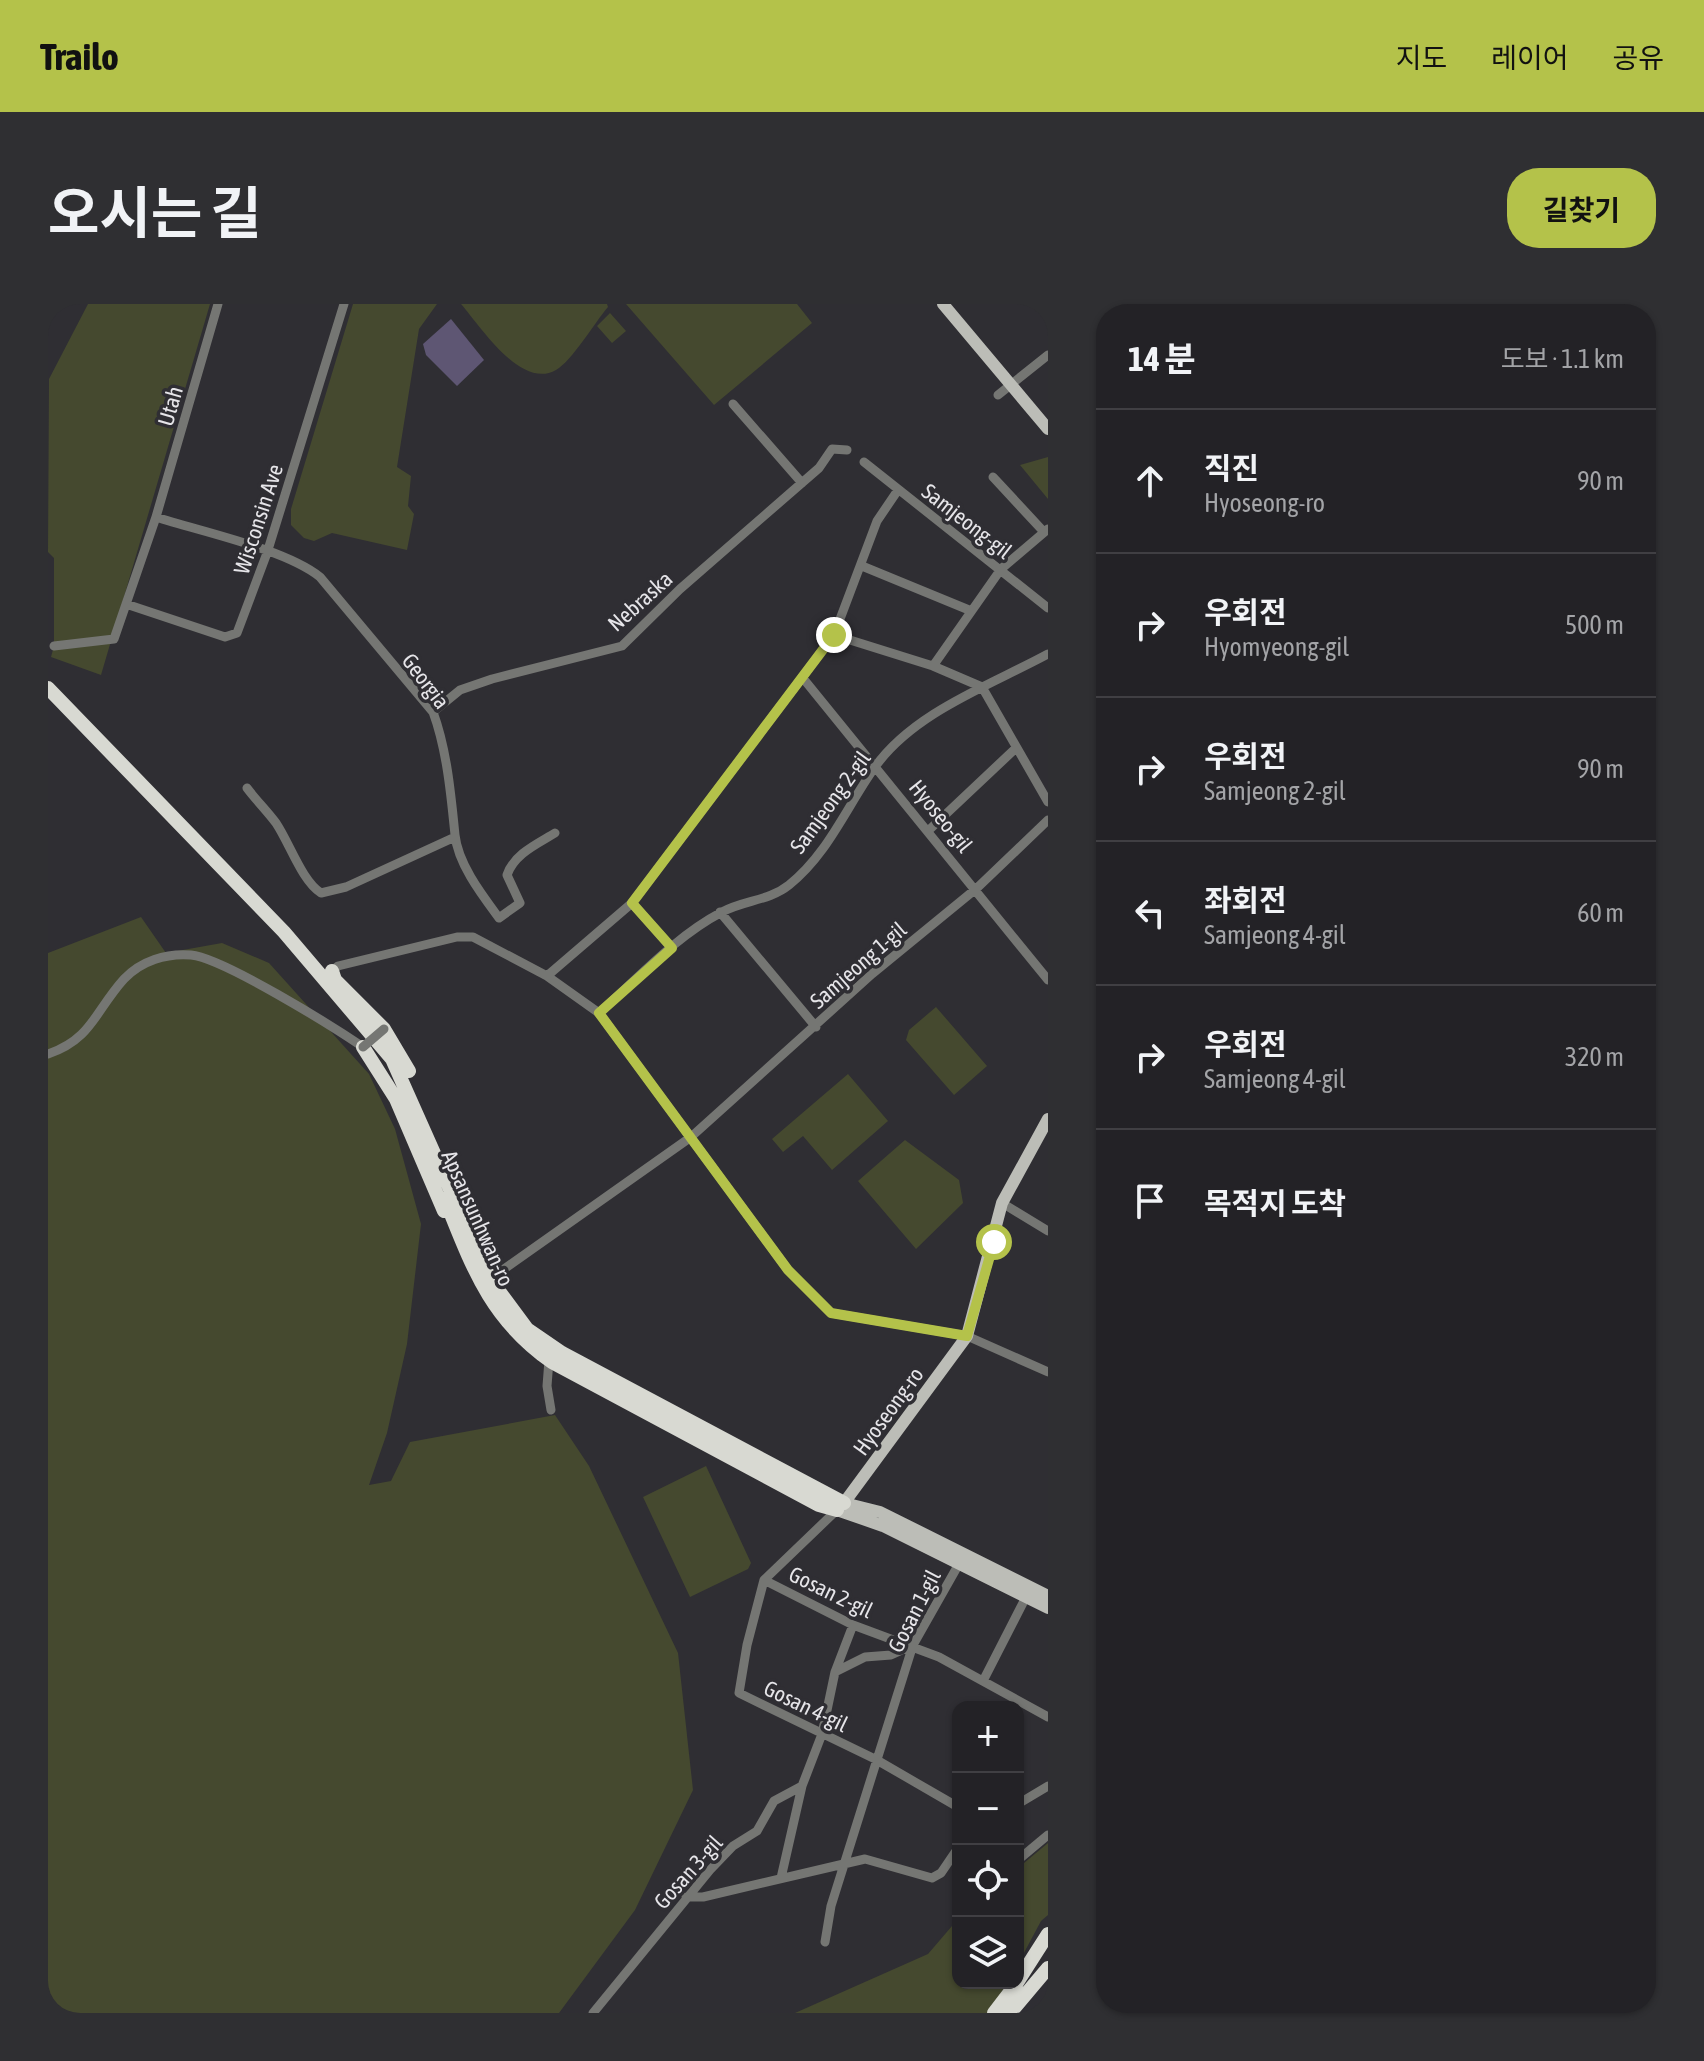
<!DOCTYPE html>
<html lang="ko">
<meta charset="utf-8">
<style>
:root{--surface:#232226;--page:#2f2f32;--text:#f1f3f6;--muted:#a3a4a7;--line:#403f43;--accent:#b4c24a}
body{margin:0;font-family:"Asap Condensed","Noto Sans KR",sans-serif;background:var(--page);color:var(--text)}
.controls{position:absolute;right:24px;bottom:24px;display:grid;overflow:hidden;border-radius:16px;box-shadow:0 2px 6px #0004}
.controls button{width:72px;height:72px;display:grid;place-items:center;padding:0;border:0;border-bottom:2px solid var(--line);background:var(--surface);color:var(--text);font:40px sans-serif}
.stop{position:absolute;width:24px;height:24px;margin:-18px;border:6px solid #b4c24a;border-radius:50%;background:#fff}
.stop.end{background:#b4c24a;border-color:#fff;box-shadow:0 2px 8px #0008}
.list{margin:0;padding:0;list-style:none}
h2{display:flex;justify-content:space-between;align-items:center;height:104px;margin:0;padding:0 32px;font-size:34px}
h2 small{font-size:26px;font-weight:400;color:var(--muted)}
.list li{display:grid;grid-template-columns:52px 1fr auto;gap:24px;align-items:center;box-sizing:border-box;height:144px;padding:0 32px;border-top:2px solid var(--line)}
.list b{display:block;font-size:30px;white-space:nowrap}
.list p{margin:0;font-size:26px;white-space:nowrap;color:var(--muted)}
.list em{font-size:26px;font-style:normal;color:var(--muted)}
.icon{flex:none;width:44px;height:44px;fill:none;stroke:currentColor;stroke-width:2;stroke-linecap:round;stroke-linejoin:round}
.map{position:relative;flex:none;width:1000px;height:1709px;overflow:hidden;border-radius:32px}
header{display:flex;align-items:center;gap:48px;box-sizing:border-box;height:112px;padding:0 40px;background:var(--accent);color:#111}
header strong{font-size:38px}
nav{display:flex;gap:44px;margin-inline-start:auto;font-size:28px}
.intro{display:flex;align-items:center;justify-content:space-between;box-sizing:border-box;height:192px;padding:0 48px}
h1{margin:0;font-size:56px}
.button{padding:20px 36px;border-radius:32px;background:var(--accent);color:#111;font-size:28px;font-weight:700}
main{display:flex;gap:48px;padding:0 48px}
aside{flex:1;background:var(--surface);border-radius:32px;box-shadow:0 2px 6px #0004}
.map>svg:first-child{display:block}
</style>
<header>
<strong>Trailo</strong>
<nav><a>지도</a><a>레이어</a><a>공유</a></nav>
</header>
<div class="intro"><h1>오시는 길</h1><a class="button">길찾기</a></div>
<main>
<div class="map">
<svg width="1000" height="1709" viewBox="0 0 1000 1709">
<rect width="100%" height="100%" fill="#2f2e33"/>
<path fill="#45492f" d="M 40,0 L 162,0 L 53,371 L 3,353 L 6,342 L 6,254 L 0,248 L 1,75 Z
M 305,0 L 389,0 L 371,25 L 349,163 L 363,172 L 360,202 L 366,210 L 359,246 L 284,229 L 266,237 L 256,234 L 243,221 L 243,205 Z
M 413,0 L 559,0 L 560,3 C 547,18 524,57 508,66 C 473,86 433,23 413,0 Z
M 578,0 L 749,0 L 764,19 L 666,101 Z
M 562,9 L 578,27 L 564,39 L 549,22 Z
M 1000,153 L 1000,195 L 972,161 Z
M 93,613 L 118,649 L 174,639 L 221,659 L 321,770 L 347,825 L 373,920 L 359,1040 L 339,1129 L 321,1181 L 343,1177 L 362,1138 L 507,1111 L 541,1162 L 630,1349 L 645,1486 L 587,1606 L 511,1709 L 0,1709 L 0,649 Z
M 888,703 L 939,762 L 906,791 L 858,736 L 861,726 Z
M 800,770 L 840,817 L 784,866 L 755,832 L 735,848 L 724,835 Z
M 857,836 L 911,876 L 915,899 L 868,945 L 810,877 Z
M 658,1162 L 703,1259 L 700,1265 L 642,1293 L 595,1193 Z
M 1000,1539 L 1000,1611 L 993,1617 L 970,1660 L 970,1564 Z
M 910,1615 L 910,1679 L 960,1679 L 939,1709 L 747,1709 L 880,1650 Z"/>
<path fill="#5e5673" d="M 403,15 L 436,56 L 409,82 L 378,51 L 375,40 Z"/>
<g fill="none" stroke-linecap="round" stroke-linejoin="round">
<path stroke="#757673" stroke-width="9" d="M 950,91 L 1000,51
M 685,100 L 754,179
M 816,158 L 1000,304
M 945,173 L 996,228
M 108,213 C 154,228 237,245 272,273 L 385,408 C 399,446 403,491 407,531 C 410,560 434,591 451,614 L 472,599 L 459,571 C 466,550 489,540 507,529
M 814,262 L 921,306
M 78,300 L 177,333 L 189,329 L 219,249 L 296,0
M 786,331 L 885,362 L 934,383 L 1000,498
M 6,342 L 66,335 L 108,213 L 170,0
M 885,362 L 953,265 L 1000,225
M 754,373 L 1000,676
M 385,408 L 412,386 L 444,375 L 574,342 L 632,285 L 771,164 L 784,145 L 799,146
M 199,484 C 208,496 219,507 228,519 C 242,540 254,577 273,589 L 298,583 L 407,533
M 881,526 L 968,444
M 584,599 L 624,644
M 672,608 L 768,723
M 284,667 L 290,662 L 409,633 L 425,633 L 499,672 L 551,709 L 740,966 L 783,1009 L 919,1032 L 1000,1068
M 499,672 L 584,599 L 786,331 L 829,217 L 850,186
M 551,709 C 589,675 628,632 674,608 C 696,596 721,597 741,581 C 780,550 799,502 827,463 C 866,408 943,381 1000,350
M 0,750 C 44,735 47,707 76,675 C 93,657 118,649 143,651 C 175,654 284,722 315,743
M 954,899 L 1000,927
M 442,975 L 643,833 L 824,670 L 929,584 L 1000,516
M 501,1056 L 499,1082 L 503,1106
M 716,1276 L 699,1341 L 691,1389 L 827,1455 L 910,1503
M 716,1276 L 805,1321 L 891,1353 L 1000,1413
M 716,1276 L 792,1203
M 787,1368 L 817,1353 L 843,1351 L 865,1341
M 935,1377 L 978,1293
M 970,1500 L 1000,1482
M 970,1556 L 1000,1531
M 733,1574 L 754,1482 L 774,1430 L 787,1368 L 805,1321
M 638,1593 L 655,1593 L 817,1555 L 884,1574 L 893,1569 L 910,1544
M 777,1638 L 783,1602 L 865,1341 L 912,1258
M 545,1709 L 662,1566 L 685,1542 L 709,1527 L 726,1497 L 754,1482"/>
<path stroke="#bcbdb7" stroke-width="12" d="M 895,0 L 1000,125
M 1000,815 L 954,899 L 919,1032 L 796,1199 L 832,1208 L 1000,1292
M 789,1206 L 835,1222 L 1000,1304"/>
<path stroke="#d8d9d2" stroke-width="14" d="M 0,384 L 236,628 L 344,755 L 442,975 L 479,1025 L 514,1049 L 796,1199
M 284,667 L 287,676 L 336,725 L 361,767
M 315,743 L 348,795 L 396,907
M 397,895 C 424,962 442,1015 504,1058 L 771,1201 L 789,1206
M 970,1677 L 1000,1630
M 946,1709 L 969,1679
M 962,1709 L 1000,1664"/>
<path stroke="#757673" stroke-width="9" d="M 315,743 L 336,725"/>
</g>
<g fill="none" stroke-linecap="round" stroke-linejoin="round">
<path stroke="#b4c24a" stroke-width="10" d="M 786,331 L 584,599 L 624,644 L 551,709 L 740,966 L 783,1009 L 919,1032 L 946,938"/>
</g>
<g text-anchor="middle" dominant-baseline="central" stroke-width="7" stroke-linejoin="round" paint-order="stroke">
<g font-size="22" fill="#e6e5e9" stroke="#2f2e33">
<text transform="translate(122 102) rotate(-74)">Utah</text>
<text transform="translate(210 215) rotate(-72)">Wisconsin Ave</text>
<text transform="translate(919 217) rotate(38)">Samjeong-gil</text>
<text transform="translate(592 297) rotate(-42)">Nebraska</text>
<text transform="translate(378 377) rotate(53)">Georgia</text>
<text transform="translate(782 498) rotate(-54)">Samjeong 2-gil</text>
<text transform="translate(893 512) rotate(51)">Hyoseo-gil</text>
<text transform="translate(810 661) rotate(-41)">Samjeong 1-gil</text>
<text transform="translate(430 914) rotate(66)">Apsansunhwan-ro</text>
<text transform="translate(840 1107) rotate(-54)">Hyoseong-ro</text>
<text transform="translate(783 1288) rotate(26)">Gosan 2-gil</text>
<text transform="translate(866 1307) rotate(-63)">Gosan 1-gil</text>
<text transform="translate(758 1402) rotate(26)">Gosan 4-gil</text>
<text transform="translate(640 1568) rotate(-48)">Gosan 3-gil</text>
</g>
</g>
</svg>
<div class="controls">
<button>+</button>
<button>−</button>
<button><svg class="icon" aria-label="locate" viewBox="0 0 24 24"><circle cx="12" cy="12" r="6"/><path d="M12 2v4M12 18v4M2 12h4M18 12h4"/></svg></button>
<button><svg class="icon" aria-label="layers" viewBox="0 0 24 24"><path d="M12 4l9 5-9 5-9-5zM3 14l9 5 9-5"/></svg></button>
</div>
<div class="stop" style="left:946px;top:938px"></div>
<div class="stop end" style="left:786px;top:331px"></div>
</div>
<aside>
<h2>14 분<small>도보 · 1.1 km</small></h2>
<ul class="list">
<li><svg class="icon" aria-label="ahead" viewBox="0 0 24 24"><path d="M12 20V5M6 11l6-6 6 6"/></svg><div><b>직진</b><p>Hyoseong-ro</p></div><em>90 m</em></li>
<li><svg class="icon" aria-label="right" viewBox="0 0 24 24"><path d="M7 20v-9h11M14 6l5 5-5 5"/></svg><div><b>우회전</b><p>Hyomyeong-gil</p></div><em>500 m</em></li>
<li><svg class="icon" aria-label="right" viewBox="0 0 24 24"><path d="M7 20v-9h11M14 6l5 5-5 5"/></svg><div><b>우회전</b><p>Samjeong 2-gil</p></div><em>90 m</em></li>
<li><svg class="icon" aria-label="left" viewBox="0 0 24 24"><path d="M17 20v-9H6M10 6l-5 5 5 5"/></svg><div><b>좌회전</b><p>Samjeong 4-gil</p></div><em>60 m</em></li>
<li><svg class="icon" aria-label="right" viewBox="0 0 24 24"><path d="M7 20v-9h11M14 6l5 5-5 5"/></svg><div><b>우회전</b><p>Samjeong 4-gil</p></div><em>320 m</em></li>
<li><svg class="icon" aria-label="arrive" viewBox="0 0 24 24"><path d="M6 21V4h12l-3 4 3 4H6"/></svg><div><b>목적지 도착</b></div></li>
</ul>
</aside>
</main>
